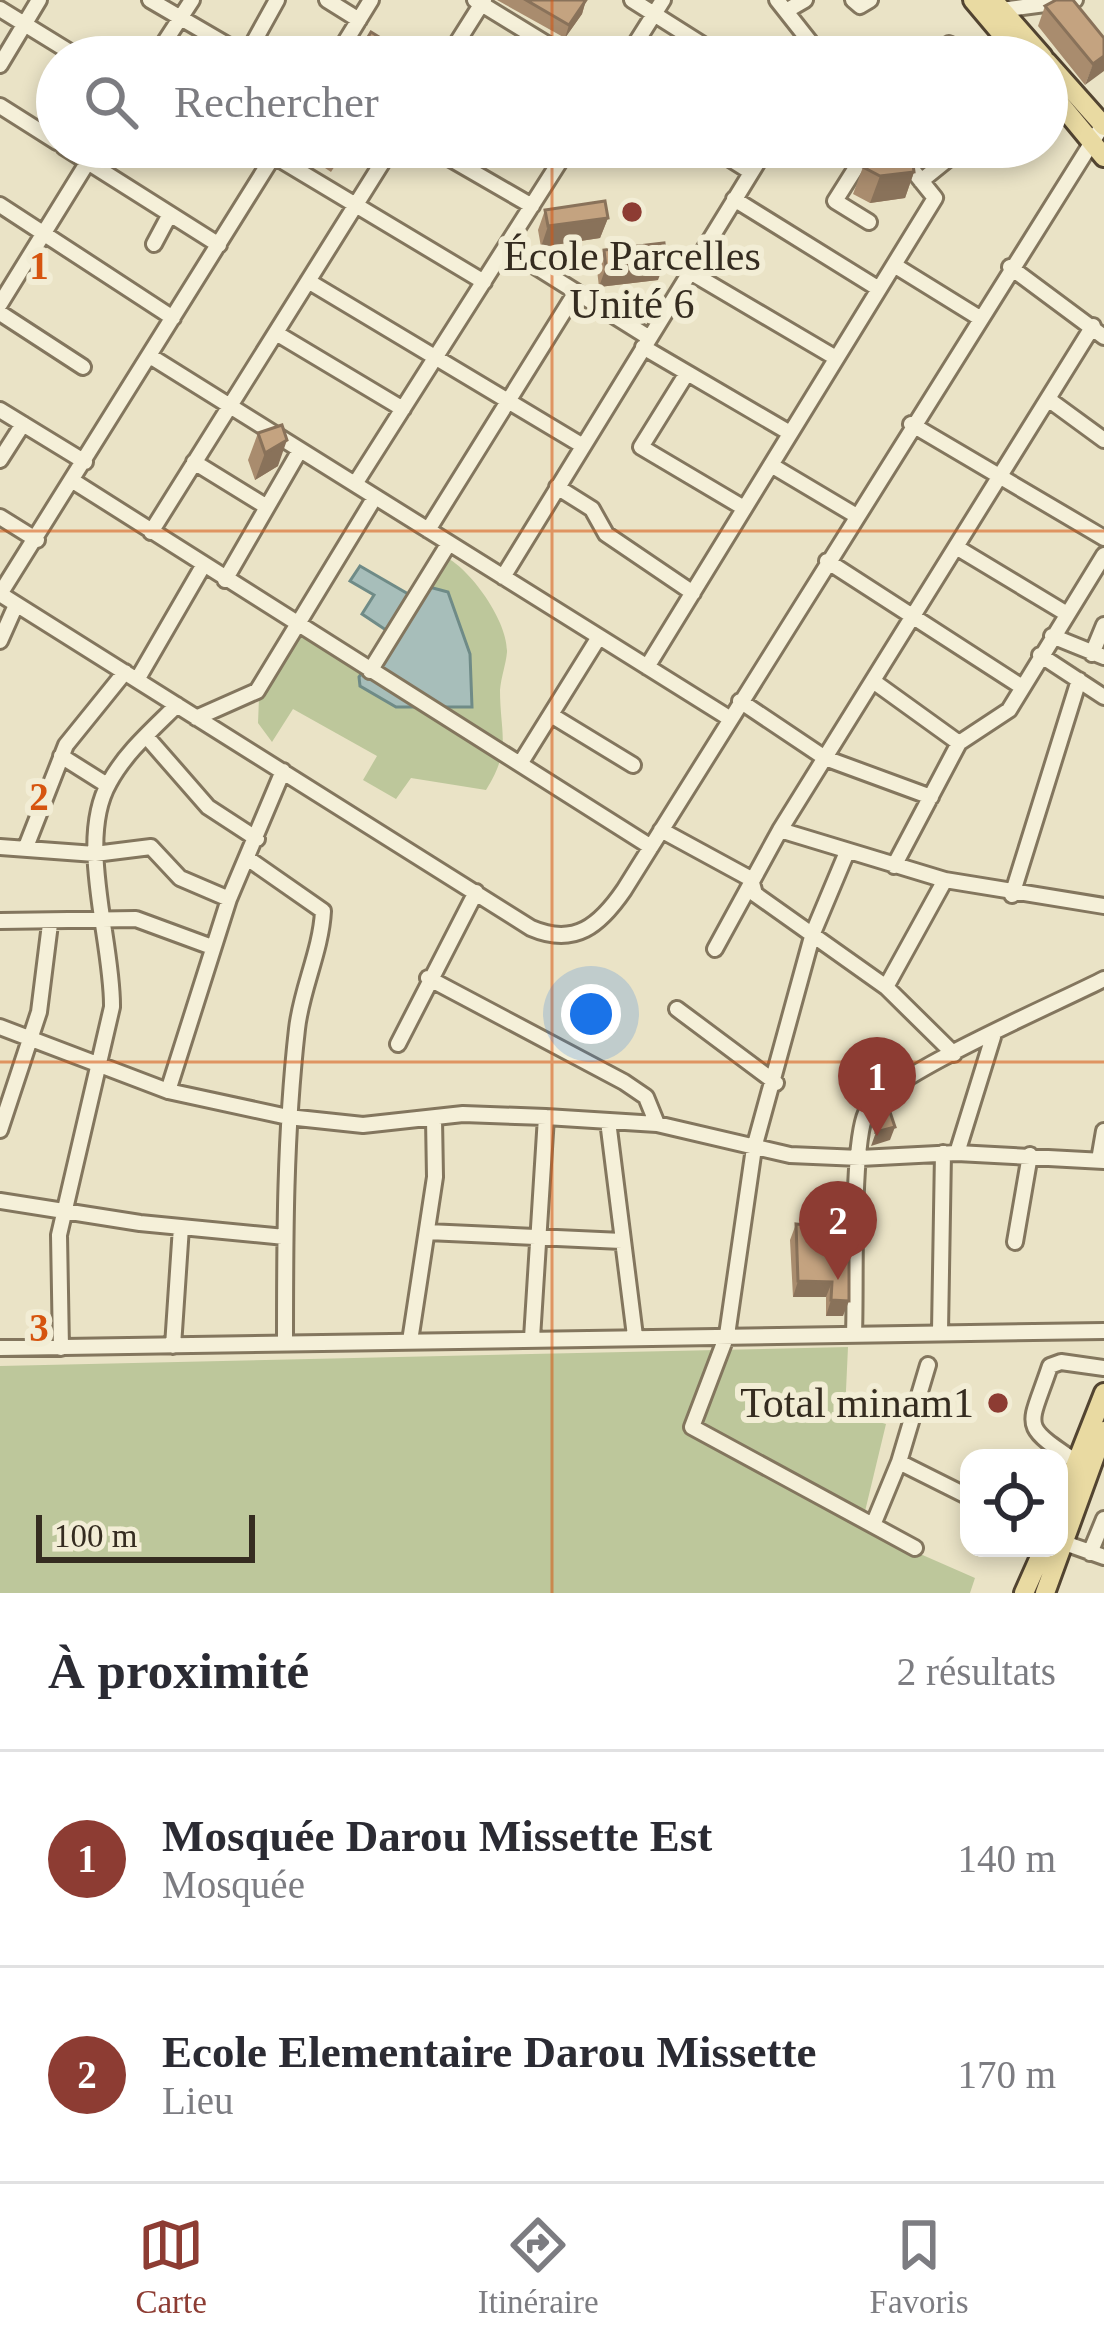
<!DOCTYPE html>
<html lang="fr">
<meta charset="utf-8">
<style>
:root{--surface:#fff;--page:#f2f2f3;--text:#2b2b33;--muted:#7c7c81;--line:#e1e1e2;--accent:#8d3c33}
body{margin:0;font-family:"Times New Roman",serif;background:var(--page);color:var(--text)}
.controls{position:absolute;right:36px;bottom:36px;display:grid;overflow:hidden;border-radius:24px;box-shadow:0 6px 18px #0003}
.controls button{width:108px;height:108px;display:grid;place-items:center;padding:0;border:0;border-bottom:3px solid var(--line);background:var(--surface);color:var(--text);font:60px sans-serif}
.scale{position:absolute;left:36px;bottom:30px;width:219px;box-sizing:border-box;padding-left:12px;border:6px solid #352c20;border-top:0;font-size:33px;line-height:42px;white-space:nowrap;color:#352c20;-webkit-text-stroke:9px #f2edd5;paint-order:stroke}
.you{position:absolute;left:591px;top:1014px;width:42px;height:42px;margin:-30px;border:9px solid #fff;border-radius:50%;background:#1a73e8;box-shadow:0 0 0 18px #1a73e833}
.badge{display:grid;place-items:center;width:78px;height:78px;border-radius:50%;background:var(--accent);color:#fff;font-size:39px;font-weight:700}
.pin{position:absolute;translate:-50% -99px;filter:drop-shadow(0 3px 6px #0008)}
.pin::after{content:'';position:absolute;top:63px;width:42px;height:36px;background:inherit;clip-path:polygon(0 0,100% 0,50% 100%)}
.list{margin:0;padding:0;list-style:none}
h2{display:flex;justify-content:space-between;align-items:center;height:156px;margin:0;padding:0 48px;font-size:51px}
h2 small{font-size:39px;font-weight:400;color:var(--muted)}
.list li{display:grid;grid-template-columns:78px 1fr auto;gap:36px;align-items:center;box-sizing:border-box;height:216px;padding:0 48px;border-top:3px solid var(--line)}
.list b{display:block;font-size:45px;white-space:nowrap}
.list p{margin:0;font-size:39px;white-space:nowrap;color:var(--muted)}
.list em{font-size:39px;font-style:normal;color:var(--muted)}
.icon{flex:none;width:66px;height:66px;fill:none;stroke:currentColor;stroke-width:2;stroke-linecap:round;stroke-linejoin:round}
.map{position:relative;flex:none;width:1104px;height:1593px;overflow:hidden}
.search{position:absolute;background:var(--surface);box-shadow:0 6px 18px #0003;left:36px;right:36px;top:36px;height:132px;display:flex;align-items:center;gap:30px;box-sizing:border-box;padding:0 42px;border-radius:66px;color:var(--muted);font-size:45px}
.sheet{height:588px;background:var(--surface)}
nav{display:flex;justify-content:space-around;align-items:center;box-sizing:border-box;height:168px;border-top:3px solid var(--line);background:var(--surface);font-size:33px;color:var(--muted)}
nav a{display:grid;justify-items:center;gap:6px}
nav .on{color:var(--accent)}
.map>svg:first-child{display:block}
</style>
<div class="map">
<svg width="1104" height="1593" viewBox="0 0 1104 1593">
<rect width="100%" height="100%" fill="#eae3c6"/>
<path fill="#bdc79b" d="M 439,554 C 467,563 508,620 507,652 C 506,664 501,677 500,690 C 500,734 512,749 486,790 L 411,778 L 396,799 L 363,780 L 377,756 L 293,709 L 272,742 L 258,723 L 259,698 L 309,625 L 371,665 L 392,634 L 362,614 L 374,596 L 350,581 L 360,566 L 410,595 Z
M 848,1347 L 845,1412 L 886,1424 L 861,1528 L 975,1578 L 970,1593 L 0,1593 L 0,1366 Z"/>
<path fill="#a7beba" stroke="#6f8b87" stroke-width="3" d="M 360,566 L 410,595 L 418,584 L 448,592 L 470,654 L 472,707 L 396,707 L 360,686 L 359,677 L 392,634 L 362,614 L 374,595 L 350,581 Z"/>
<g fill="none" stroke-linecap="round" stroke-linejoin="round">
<g stroke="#83765e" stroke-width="20">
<path id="minor" d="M 150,0 L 246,56 L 277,0
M 327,0 L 359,20
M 475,0 L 568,57
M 632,0 L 722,57
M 777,0 L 822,57
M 853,0 L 860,6 L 870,0
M 0,9 L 78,57
M 1001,10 L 1075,0
M 786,11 L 805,0
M 155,57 L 192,0
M 336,57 L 371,0
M 448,57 L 484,0
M 627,57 L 663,0
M 931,57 L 949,44
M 0,65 L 39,0
M 0,106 L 57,142
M 64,147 L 219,245
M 279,147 L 0,594 L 531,928 C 575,947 600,925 624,890 L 1104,123
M 430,147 L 532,206
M 711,147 L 751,172
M 274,156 L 484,282
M 921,181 L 963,147
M 734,199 L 879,289
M 0,205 L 173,318
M 869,222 L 835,201 L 869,147
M 154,244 L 170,214
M 506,248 L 648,337
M 894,265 L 978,317
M 1010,267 L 1104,337
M 690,272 L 836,358
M 308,281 L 583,446
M 0,304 L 97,147
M 0,313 L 83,367
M 276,333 L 403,409
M 643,347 L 790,433
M 150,356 L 729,718
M 687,373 L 641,447 L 744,508
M 1048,399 L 1104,440
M 0,410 L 85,462
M 911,424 L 1104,538
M 0,460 L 23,424
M 194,462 L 267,507
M 771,465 L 855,515
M 73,481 L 651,847
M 355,484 L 569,147
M 557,487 L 592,509 L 606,534 L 693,593
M 0,517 L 37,540
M 428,530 L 576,292
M 151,532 L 392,147
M 956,547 L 1067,614
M 827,561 L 1022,687
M 503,577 L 767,147
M 225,580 L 300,450
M 1052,636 L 1104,657
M 0,641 L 16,605
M 1092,654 L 1104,625
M 1040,655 L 1104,697
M 647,667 L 935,198 L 894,147
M 370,671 L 449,543
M 137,680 L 203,566
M 873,681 L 959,743
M 740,701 L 825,758 L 931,797
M 551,715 L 633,765
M 196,718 L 257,691 L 375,497
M 146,736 L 208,807 L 257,839
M 61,756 L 107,785
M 520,764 L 599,637
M 661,830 L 751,879 L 755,894 L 886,987 L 954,1054
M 780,830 L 945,880 L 1104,906
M 0,847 L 95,854 L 151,847 L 180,878 L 229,899
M 26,847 L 66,745 L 125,672
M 847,852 L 813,933 L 754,1148 L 727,1335 L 692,1427 L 915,1548
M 247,858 L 323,911 C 321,951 301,990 297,1029 C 285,1135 285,1237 285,1343
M 894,866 L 959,743 L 1009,710 L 1104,555
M 1012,895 L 1079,680
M 0,921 L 136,919 L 212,947
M 715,949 L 780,830 L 1093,326
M 428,978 L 624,1082 L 646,1097 L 657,1124
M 886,987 L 945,880
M 677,1009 L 776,1083
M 0,1027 L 168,1091 L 288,1117 L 363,1125 L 463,1114 L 546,1117 L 657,1124 L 790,1155 L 860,1158 L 957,1153 L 1104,1161
M 398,1044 L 476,892
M 168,1091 L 229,899 L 283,771
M 608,1121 L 635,1336
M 0,1130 L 39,1012 L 50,924
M 957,1153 L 993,1037
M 1099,1160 L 1104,1131
M 0,1201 L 140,1223 L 285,1237
M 427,1232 L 622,1241
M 1015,1242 L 1030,1155
M 940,1331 L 943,1153
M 854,1333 C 856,1287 851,1146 866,1113 C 883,1077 1058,1003 1104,979
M 532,1338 L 546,1117
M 410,1341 L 435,1177 L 434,1119
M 173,1346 L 181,1227
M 0,1348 L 1104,1331
M 61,1348 L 59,1235 L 112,1007 C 113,942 76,841 109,783 C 125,753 153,729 177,705
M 928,1365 L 899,1462 L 969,1497
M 1075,1461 C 1019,1423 1029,1429 1050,1366 L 1061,1362 L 1104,1368
M 873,1525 L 899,1462
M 1059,1541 L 1104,1557
M 1090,1553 L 1104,1519"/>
</g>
<g stroke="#524431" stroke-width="24">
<path id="major" d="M 973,0 L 1021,57
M 993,0 L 1043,57
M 1047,62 L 1104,126
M 1047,88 L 1104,157
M 1059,1507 L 1104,1393
M 1024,1593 L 1044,1548
M 1045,1593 L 1104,1431"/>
</g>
<use href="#minor" stroke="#f5f0d9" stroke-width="14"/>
<use href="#major" stroke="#e9daa2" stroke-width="18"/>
</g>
<path fill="#a98c6e" d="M 497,0 L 586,0 L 582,14 L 565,38 Z
M 1045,6 L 1104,38 L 1085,85 L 1038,26 Z
M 362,47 L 400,50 L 398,57 L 359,57 Z
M 303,147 L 344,147 L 340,158 L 331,172 L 301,152 Z
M 863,167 L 914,172 L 905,198 L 870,203 L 853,194 Z
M 545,210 L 608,218 L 600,238 L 541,247 L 538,230 Z
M 604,250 L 658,280 L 599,287 L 597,270 Z
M 258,433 L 278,466 L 255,480 L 248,460 Z
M 796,1224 L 849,1229 L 843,1316 L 826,1316 L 826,1297 L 793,1297 L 790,1240 Z"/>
<path fill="#89725a" d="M 586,0 L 582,14 L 565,38 L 569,25 Z
M 1104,56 L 1104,71 L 1085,85 L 1093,64 Z
M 914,172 L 905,198 L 870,203 L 880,176 Z
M 608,218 L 600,238 L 541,247 L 548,226 Z
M 666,259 L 658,280 L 599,287 L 606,267 Z
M 287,440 L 278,466 L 255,480 L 265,453 Z
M 895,1127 L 890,1140 L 871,1146 L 876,1132 Z
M 798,1281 L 832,1282 L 826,1297 L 793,1297 Z
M 831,1300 L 849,1301 L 843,1316 L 826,1316 Z"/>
<path fill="#c4a380" stroke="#89725a" stroke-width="3" d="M 526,0 L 586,0 L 569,25 Z
M 1056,0 L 1073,0 L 1104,38 L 1104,56 L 1093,64 L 1045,6 Z
M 371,32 L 400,50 L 396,57 L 379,57 L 362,47 Z
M 468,40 L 496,57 L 459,57 L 456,55 Z
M 319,147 L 343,147 L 336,158 Z
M 911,148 L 914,172 L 880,176 L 863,167 L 876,153 Z
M 605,201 L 608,218 L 548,226 L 545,210 Z
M 664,243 L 666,259 L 606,267 L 604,250 Z
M 282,425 L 287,440 L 265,453 L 258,433 Z
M 890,1112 L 895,1127 L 876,1132 L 878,1116 Z
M 796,1224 L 849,1229 L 849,1301 L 831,1300 L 832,1282 L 798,1281 Z"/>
<path fill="none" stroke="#d6540e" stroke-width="3" stroke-opacity="0.55" d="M 552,0 L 552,57M 552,147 L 552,1593M 0,531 L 1104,531M 0,1062 L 1104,1062"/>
<g fill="#8d3c33" stroke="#f2edd5" stroke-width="4.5">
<circle cx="632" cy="212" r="12"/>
<circle cx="998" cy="1403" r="12"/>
</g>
<g text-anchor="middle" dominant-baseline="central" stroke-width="12" stroke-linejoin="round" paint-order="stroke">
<g font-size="42" fill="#352c20" stroke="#f2edd5">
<text x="632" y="256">École Parcelles<tspan x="632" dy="48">Unité 6</tspan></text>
<text x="974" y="1403" text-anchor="end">Total minam1</text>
</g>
</g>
<g font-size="39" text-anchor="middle" font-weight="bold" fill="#d6540e" stroke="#f2edd5" stroke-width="12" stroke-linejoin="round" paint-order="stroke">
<text x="39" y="279">1</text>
<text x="39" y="810">2</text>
<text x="39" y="1341">3</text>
</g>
</svg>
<div class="controls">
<button><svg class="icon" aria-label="locate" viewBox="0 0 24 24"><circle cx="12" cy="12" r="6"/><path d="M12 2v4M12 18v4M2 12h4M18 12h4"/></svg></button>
</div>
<div class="scale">100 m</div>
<div class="you"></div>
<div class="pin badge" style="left:877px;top:1136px">1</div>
<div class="pin badge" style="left:838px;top:1280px">2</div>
<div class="search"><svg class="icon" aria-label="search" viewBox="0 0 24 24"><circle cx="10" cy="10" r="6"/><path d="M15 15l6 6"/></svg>Rechercher</div>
</div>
<section class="sheet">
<h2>À proximité<small>2 résultats</small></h2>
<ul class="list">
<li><span class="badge">1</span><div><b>Mosquée Darou Missette Est</b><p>Mosquée</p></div><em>140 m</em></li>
<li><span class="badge">2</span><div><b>Ecole Elementaire Darou Missette</b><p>Lieu</p></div><em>170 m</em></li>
</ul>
</section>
<nav>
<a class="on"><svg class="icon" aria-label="map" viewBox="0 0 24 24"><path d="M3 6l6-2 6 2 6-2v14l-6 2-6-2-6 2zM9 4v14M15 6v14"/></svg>Carte</a>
<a><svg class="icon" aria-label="directions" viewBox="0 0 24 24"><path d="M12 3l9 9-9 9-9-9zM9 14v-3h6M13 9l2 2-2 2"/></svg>Itinéraire</a>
<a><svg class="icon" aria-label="saved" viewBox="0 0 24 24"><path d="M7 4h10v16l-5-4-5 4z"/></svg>Favoris</a>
</nav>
